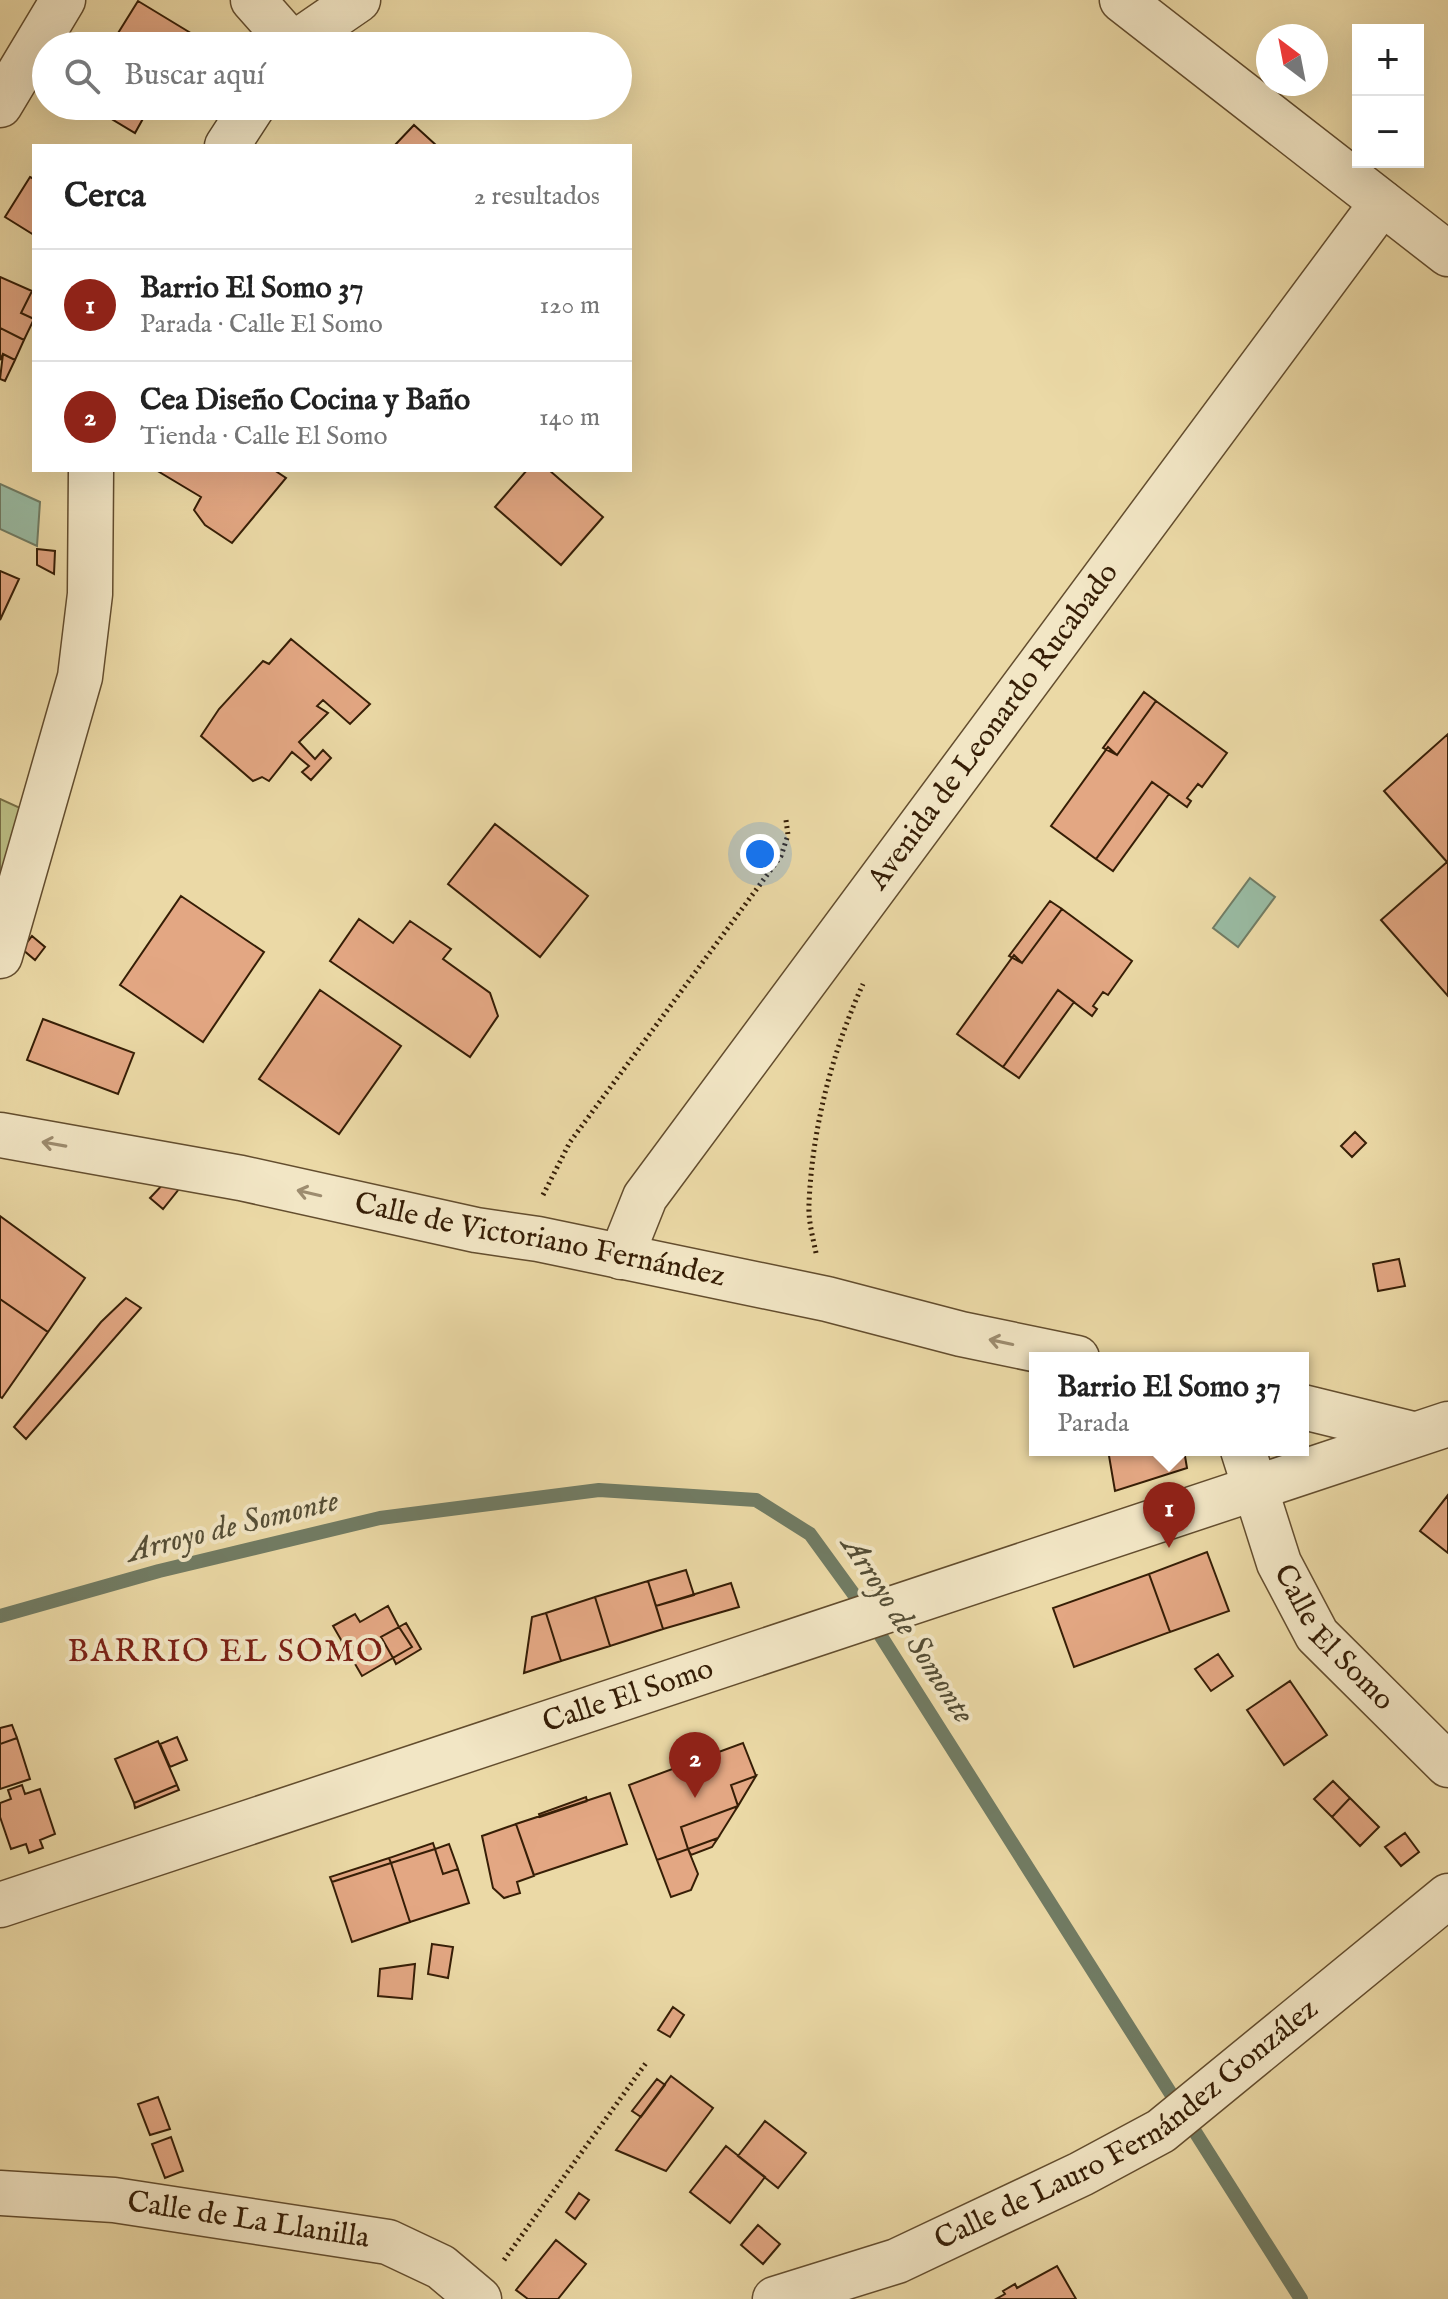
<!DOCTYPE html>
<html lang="es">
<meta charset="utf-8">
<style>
:root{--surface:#fff;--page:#f2f2f2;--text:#222;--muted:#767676;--line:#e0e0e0;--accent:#8f2418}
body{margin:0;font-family:"IM FELL English",serif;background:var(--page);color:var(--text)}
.controls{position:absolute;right:24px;top:24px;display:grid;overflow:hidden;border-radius:0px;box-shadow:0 8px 32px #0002}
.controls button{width:72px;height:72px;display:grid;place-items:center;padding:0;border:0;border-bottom:2px solid var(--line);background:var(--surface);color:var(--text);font:40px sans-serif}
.compass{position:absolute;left:1256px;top:24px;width:72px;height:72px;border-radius:50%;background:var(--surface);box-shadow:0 8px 32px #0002;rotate:328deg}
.you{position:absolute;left:760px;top:854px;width:28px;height:28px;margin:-20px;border:6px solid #fff;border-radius:50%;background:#1a73e8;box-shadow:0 0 0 12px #1a73e833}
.badge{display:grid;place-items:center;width:52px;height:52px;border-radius:50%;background:var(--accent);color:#fff;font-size:26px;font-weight:700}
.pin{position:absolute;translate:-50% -66px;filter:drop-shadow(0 2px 4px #0008)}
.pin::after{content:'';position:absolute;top:42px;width:28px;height:24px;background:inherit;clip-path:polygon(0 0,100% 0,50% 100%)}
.popup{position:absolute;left:1029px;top:1352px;width:280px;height:104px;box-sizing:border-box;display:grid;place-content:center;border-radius:0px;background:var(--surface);filter:drop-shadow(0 2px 6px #0005);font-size:26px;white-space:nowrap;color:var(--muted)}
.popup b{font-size:30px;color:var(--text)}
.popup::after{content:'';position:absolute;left:50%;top:100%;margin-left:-16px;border:16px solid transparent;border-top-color:var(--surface)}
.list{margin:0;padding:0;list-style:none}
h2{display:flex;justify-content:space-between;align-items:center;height:104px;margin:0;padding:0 32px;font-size:34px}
h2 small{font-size:26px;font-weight:400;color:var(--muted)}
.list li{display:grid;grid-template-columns:52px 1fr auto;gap:24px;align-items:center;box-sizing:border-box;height:112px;padding:0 32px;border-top:2px solid var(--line)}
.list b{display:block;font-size:30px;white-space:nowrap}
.list p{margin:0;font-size:26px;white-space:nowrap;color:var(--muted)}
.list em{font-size:26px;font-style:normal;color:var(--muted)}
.icon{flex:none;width:44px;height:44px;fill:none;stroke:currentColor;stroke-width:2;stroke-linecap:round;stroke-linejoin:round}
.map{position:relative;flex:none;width:1448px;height:2299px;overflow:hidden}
.search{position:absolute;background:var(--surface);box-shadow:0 8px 32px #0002;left:32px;top:32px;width:600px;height:88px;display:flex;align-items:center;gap:20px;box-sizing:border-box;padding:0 28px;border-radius:44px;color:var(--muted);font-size:30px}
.panel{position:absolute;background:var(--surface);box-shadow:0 8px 32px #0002;left:32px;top:144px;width:600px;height:328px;border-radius:0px}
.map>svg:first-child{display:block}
</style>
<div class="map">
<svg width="1448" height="2299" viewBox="0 0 1448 2299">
<rect width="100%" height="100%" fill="#ebd9a6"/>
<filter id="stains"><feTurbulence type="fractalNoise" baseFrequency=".0025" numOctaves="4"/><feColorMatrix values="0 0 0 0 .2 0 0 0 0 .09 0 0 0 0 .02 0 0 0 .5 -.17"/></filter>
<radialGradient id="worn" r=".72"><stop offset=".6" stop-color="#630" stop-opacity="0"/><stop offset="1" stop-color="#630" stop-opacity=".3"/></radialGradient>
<path fill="#bbbe84" stroke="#786e45" stroke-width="2" d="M 0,799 L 29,812 L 0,927 Z"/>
<path fill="#99bba3" stroke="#717c64" stroke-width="2" d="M 0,484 L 40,502 L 37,546 L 0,529 Z
M 1250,878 L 1275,897 L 1238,947 L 1213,928 Z"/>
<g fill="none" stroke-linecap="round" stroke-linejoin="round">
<path stroke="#717c64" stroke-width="14" d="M 0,1616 L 159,1571 L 380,1518 L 599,1490 L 756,1500 L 810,1534 L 858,1600 L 1301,2299"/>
</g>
<path fill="#e3a783" stroke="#361e06" stroke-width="2" d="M 138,1 L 194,35 L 187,46 L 110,46 Z
M 90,106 L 150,106 L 135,133 Z
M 414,125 L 437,146 L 394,146 Z
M 30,177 L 34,179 L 34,235 L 5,217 Z
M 0,277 L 32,291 L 21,313 L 34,319 L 24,340 L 0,328 Z
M 32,291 L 34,292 L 34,319 L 21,313 Z
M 0,328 L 24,340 L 15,360 L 3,354 L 0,360 Z
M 3,354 L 15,360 L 5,381 L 0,379 Z
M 156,470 L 274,470 L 286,478 L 232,543 L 205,525 L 194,510 L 201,497 Z
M 527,470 L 549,470 L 603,517 L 561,565 L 495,507 Z
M 37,549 L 55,551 L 54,574 L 37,565 Z
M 0,571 L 19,579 L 0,620 Z
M 291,639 L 370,704 L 350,724 L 323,700 L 317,706 L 328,713 L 299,742 L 315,759 L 323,750 L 331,758 L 311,780 L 302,772 L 309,766 L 292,752 L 269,781 L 262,777 L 253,781 L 201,736 L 219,709 L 263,661 L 269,664 Z
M 1144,692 L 1156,701 L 1117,755 L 1103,748 Z
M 1156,701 L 1227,753 L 1202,787 L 1198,784 L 1187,798 L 1191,801 L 1187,807 L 1152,782 L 1096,859 L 1051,826 L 1108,747 L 1117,755 Z
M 1448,734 L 1448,996 L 1381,920 L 1447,862 L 1384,791 Z
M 1152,782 L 1169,794 L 1113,871 L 1096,859 Z
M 495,824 L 588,896 L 540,957 L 448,884 Z
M 181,896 L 264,952 L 203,1042 L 120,985 Z
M 1050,901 L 1062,909 L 1022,963 L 1009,956 Z
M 1062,909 L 1132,961 L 1108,995 L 1103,992 L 1093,1006 L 1097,1009 L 1092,1016 L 1058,990 L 1003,1067 L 957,1034 L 1014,955 L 1022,963 Z
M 359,919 L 393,943 L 410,921 L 451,949 L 443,959 L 490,993 L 498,1016 L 470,1057 L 330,961 Z
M 32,936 L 45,947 L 35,960 L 22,949 Z
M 320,990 L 401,1046 L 339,1134 L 259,1079 Z
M 1058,990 L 1074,1002 L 1019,1078 L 1003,1067 Z
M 43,1019 L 134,1053 L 118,1094 L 27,1060 Z
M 1355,1132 L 1366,1143 L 1352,1157 L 1341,1146 Z
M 166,1181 L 183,1184 L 163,1209 L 150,1198 Z
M 0,1216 L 85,1278 L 48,1332 L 0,1299 Z
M 1399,1259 L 1405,1286 L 1378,1291 L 1373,1264 Z
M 126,1298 L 141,1308 L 26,1439 L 14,1427 L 101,1322 Z
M 0,1299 L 48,1332 L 2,1398 L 0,1397 Z
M 1108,1450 L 1184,1450 L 1187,1468 L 1115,1491 Z
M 1448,1495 L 1448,1553 L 1420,1531 Z
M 1207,1552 L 1229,1611 L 1170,1632 L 1149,1574 Z
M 686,1570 L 694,1595 L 656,1606 L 648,1581 Z
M 1149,1574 L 1170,1632 L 1074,1667 L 1053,1608 Z
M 648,1581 L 663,1629 L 610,1646 L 595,1597 Z
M 731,1583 L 739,1607 L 663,1629 L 656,1606 Z
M 595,1597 L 610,1646 L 561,1661 L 546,1613 Z
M 388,1606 L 399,1627 L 381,1637 L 393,1658 L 362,1676 L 333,1626 L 355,1614 L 360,1622 Z
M 546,1613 L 561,1661 L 524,1673 L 532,1617 Z
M 406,1623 L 421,1649 L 396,1664 L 393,1658 L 412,1647 L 399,1627 Z
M 399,1627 L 412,1647 L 393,1658 L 381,1637 Z
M 1218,1654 L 1233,1676 L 1211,1691 L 1195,1669 Z
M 1290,1681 L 1327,1735 L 1284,1765 L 1247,1710 Z
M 12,1725 L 17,1738 L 0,1744 L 0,1728 Z
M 177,1737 L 187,1760 L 170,1767 L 160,1744 Z
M 17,1738 L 30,1779 L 0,1789 L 0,1744 Z
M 158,1741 L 177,1785 L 134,1803 L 115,1759 Z
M 743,1743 L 756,1776 L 731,1785 L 738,1806 L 681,1827 L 688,1849 L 657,1860 L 629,1785 Z
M 756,1776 L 738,1806 L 731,1785 Z
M 1333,1781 L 1350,1798 L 1332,1817 L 1314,1799 Z
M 22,1785 L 25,1794 L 40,1789 L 55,1834 L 40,1840 L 43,1848 L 29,1853 L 26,1844 L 11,1849 L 0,1817 L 0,1803 L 11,1799 L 8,1790 Z
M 177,1785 L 179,1790 L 135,1808 L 134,1803 Z
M 610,1793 L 627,1844 L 534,1875 L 516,1824 Z
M 586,1797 L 587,1801 L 540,1817 L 539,1814 Z
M 1350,1798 L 1379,1827 L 1360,1846 L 1332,1817 Z
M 738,1806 L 718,1838 L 688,1849 L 681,1827 Z
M 516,1824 L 534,1876 L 517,1882 L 520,1893 L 504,1898 L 493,1888 L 482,1836 Z
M 1405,1833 L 1419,1852 L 1401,1866 L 1385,1847 Z
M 718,1838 L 712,1847 L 691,1855 L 688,1849 Z
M 433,1843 L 435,1849 L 391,1863 L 389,1858 Z
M 449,1844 L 458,1869 L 443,1874 L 435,1849 Z
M 435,1849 L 443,1874 L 458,1869 L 469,1903 L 410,1922 L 391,1863 Z
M 688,1849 L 698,1874 L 691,1890 L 671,1897 L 657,1860 Z
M 389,1858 L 391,1863 L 332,1882 L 330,1877 Z
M 391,1863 L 410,1922 L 352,1942 L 332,1882 Z
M 432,1944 L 453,1947 L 448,1978 L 428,1974 Z
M 415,1964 L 412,1999 L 378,1996 L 380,1969 Z
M 673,2007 L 684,2015 L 670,2037 L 658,2030 Z
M 671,2076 L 713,2108 L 666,2171 L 616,2150 Z
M 657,2079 L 665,2085 L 641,2117 L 632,2111 Z
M 158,2097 L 170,2129 L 150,2135 L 138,2104 Z
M 765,2121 L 806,2153 L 778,2188 L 738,2156 Z
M 171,2137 L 183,2171 L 165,2178 L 152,2144 Z
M 726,2146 L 765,2177 L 730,2223 L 690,2192 Z
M 579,2193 L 589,2200 L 575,2219 L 566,2212 Z
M 758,2225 L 780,2244 L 763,2264 L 741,2245 Z
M 556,2240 L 586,2264 L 558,2299 L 528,2299 L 516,2290 Z
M 1057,2266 L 1076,2299 L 996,2299 L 1005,2294 L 1003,2291 L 1015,2284 L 1017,2288 Z"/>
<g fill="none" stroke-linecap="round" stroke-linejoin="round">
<g stroke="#634d2e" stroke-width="47">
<g id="minor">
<path d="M 253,0 L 292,44"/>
<path d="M 1122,0 L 1448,254"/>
<path d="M 291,46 L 358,0"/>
<path d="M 0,105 L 63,0"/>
<path d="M 227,146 L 253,106"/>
<path d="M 0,956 L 80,677 L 90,594 L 91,470"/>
<path id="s1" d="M 0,1135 L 241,1178 L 476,1230 L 538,1239 L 827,1299 L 961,1334 L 1077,1358"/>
<path id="s2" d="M 621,1257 L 645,1197 L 1382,203"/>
<path d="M 1303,1407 L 1413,1434"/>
<path id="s3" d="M 1243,1450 L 1279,1563 L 1317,1635 L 1448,1765"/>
<path id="s4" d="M 0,1905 L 1448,1424"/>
<path id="s5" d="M 0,2193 L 114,2200 L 388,2242 L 441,2267 L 479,2299"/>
<path id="s6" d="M 775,2299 L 897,2261 L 1081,2174 L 1161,2131 L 1448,1896"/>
</g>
</g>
<path stroke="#361e06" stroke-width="5" stroke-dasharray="2 4" stroke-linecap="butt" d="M 543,1195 L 570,1142 L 781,856 L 788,835 L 786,820
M 816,1253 C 813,1238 808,1220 809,1204 C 812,1129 832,1052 863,984
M 504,2260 L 646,2063"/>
<use href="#minor" stroke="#f2e6c5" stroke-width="44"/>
</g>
<defs><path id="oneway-shaft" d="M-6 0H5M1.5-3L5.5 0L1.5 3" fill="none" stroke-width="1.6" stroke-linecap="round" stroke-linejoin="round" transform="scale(2)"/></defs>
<g stroke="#9d8c6f">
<use href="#oneway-shaft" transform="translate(54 1144) rotate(-170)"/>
<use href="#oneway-shaft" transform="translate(309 1193) rotate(-167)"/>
<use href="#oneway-shaft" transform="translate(1001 1342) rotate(-168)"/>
</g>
<g text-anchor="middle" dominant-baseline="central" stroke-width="8" stroke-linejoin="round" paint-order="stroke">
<g font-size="30" fill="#361e06" stroke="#f2e6c5">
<text stroke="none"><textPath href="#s2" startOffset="650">Avenida de Leonardo Rucabado</textPath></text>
<text stroke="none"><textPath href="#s1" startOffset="550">Calle de Victoriano Fernández</textPath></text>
<text stroke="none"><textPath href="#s3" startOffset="212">Calle El Somo</textPath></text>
<text stroke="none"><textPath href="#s4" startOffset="662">Calle El Somo</textPath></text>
<text stroke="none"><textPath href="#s6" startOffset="396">Calle de Lauro Fernández González</textPath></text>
<text stroke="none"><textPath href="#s5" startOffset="250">Calle de La Llanilla</textPath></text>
</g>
<g font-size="32" font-style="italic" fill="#544d35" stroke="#f2e6c5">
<text transform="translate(233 1527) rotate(-14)">Arroyo de Somonte</text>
<text transform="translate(907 1630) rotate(57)">Arroyo de Somonte</text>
</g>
<g font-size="32" letter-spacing="2" fill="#7a1f14" stroke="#f2e6c5">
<text x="226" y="1652">BARRIO EL SOMO</text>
</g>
</g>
<rect width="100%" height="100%" filter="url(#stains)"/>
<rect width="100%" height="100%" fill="url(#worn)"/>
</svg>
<div class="controls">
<button>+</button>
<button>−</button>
</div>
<svg class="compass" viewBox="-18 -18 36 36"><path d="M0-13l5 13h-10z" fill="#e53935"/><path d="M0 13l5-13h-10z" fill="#767676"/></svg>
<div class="you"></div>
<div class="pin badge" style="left:1169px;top:1548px">1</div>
<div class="popup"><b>Barrio El Somo 37</b>Parada</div>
<div class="pin badge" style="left:695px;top:1798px">2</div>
<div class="search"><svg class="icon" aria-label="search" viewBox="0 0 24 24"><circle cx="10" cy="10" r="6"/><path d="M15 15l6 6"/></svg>Buscar aquí</div>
<section class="panel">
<h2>Cerca<small>2 resultados</small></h2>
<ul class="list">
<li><span class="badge">1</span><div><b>Barrio El Somo 37</b><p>Parada · Calle El Somo</p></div><em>120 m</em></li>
<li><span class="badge">2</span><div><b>Cea Diseño Cocina y Baño</b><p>Tienda · Calle El Somo</p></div><em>140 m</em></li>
</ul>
</section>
</div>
